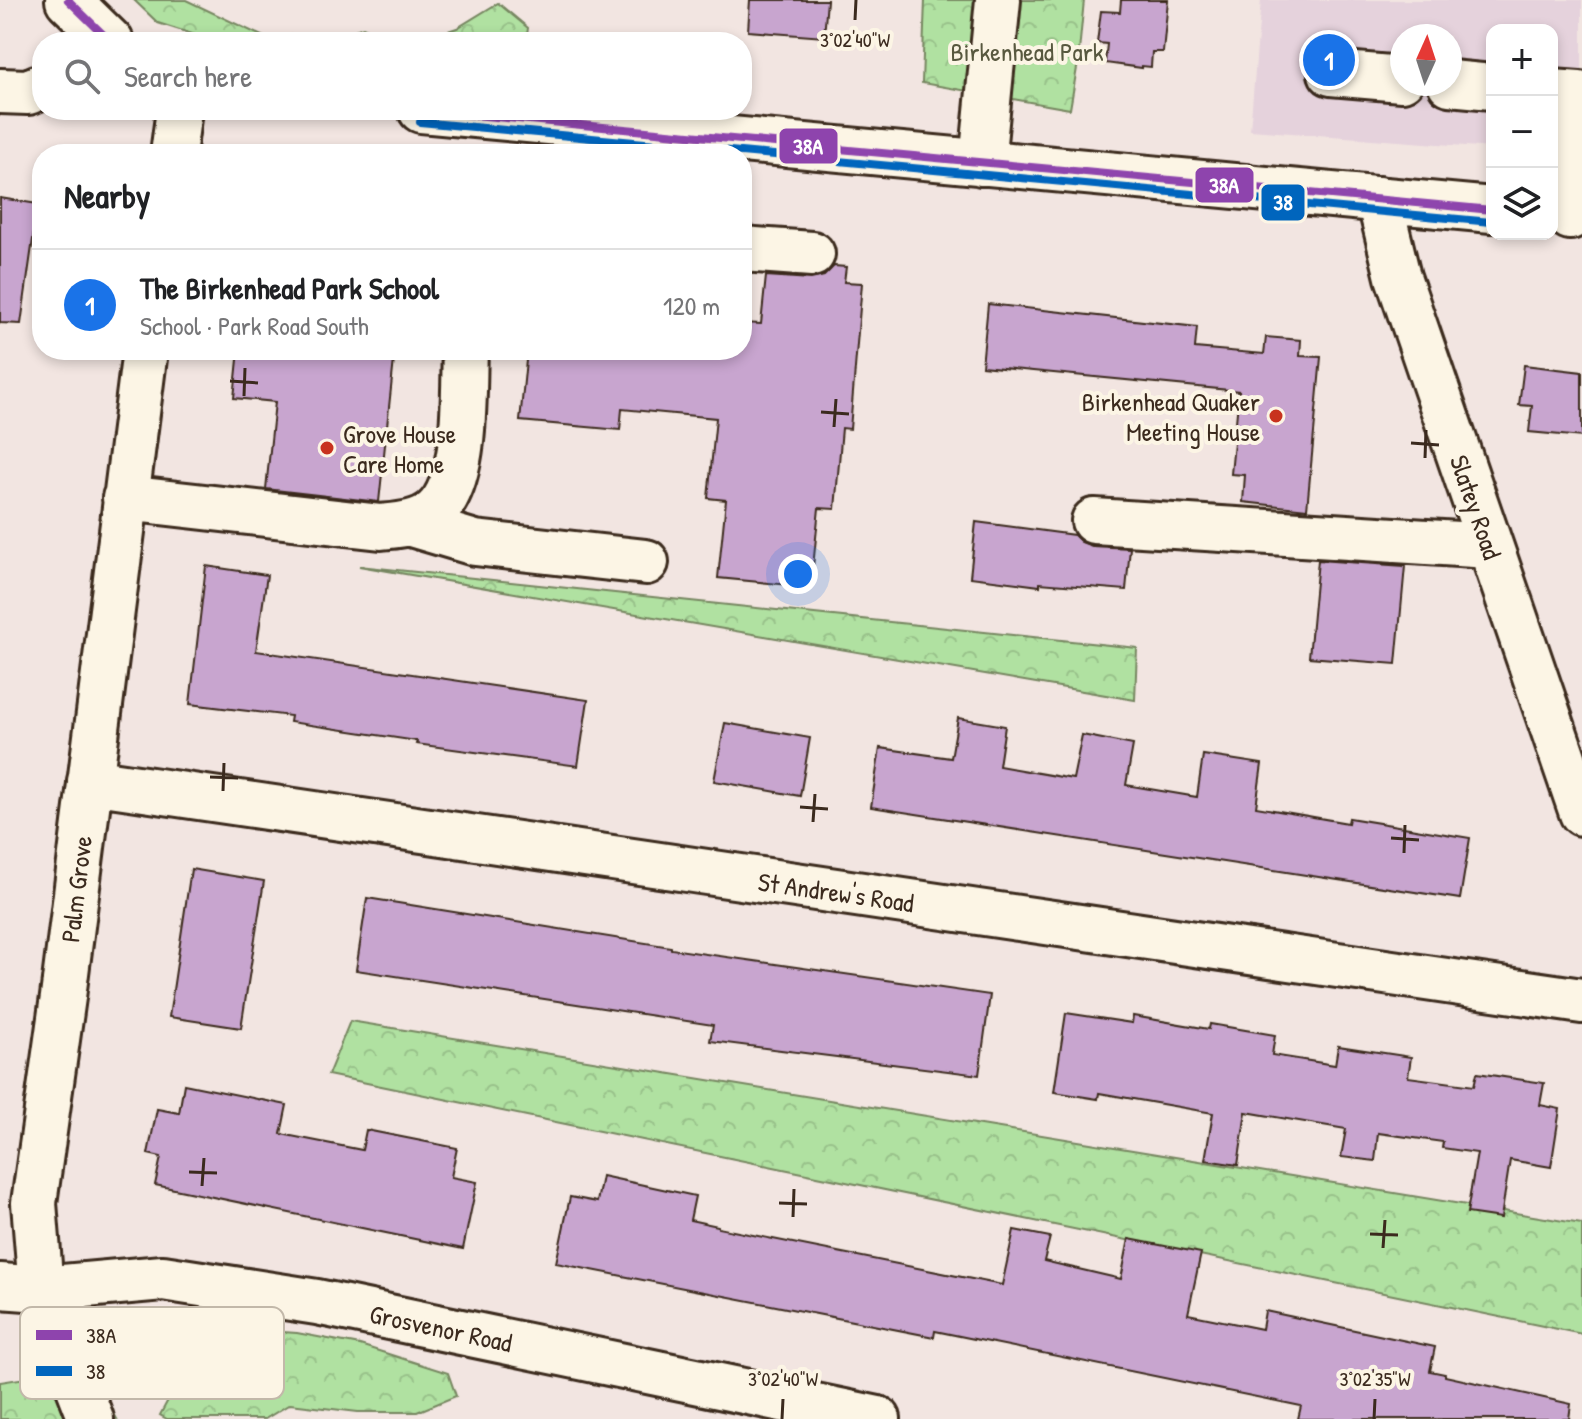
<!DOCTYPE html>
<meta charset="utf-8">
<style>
:root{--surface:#fff;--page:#f2f2f2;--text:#202124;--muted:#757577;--line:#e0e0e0;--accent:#1a73e8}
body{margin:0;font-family:"Patrick Hand",sans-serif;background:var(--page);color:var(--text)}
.controls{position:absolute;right:24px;top:24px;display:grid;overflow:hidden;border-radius:16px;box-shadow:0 4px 12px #0003}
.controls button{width:72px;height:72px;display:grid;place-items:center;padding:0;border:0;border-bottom:2px solid var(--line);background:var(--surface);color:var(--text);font:40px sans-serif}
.compass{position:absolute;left:1390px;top:24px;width:72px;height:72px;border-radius:50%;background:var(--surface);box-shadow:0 4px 12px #0003;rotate:3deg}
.you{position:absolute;left:798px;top:574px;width:28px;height:28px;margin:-20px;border:6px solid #fff;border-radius:50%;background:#1a73e8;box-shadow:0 0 0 12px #1a73e833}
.badge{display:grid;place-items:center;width:52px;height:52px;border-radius:50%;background:var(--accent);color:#fff;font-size:26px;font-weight:700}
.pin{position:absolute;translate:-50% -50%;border:4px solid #fff;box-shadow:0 2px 8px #0006}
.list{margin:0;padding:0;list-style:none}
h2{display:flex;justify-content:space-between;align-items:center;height:104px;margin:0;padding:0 32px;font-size:34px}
h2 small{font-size:26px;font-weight:400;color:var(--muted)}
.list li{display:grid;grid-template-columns:52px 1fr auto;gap:24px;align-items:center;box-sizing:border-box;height:112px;padding:0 32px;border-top:2px solid var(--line)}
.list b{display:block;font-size:30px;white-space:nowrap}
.list p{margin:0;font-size:26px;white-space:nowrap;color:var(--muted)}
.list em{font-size:26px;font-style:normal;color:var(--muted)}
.icon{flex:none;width:44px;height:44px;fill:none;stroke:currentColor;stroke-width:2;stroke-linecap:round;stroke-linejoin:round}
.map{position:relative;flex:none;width:1582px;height:1419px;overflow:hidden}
.search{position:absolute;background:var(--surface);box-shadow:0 4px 12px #0003;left:32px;top:32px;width:720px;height:88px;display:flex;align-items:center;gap:20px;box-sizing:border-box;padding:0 28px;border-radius:32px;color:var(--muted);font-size:30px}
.panel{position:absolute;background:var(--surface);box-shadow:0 4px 12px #0003;left:32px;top:144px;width:720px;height:216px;border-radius:32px}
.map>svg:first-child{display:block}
</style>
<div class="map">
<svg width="1582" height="1419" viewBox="0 0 1582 1419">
<defs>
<pattern id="forest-crowns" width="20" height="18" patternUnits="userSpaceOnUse" patternTransform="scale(2)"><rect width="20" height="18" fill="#b0e1a1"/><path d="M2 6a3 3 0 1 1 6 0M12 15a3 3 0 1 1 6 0" fill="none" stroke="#98c18a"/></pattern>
</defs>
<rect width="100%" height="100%" fill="#f2e5e1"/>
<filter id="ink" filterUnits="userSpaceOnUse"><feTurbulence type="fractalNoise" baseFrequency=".0125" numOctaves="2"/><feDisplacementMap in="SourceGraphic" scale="16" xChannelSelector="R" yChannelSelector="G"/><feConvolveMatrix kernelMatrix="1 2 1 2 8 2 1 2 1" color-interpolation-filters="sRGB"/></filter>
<g filter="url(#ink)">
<path fill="#e5d2dc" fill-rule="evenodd" d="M 1261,0 L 1582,0 L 1582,155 L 1552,153 L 1552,30 L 1492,30 L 1492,148 L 1250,130 ZM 1402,36 L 1450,36 L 1450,84 L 1402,84 Z"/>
<path fill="url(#forest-crowns)" stroke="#768660" stroke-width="2" d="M 134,0 L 186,0 L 266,38 L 299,34 L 328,40 L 363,27 L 397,42 L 217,42 L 158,23 Z
M 925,0 L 1084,0 L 1078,62 L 1070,109 L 922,83 Z
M 498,3 L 528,28 L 526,42 L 415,42 L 457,28 Z
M 359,566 L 1137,648 L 1135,700 Z
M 350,1021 L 1582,1224 L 1582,1334 L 328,1075 Z
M 237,1329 L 297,1333 L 360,1345 L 448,1373 L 456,1396 L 417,1412 L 358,1412 L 290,1404 L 265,1419 L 167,1419 L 160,1415 L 175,1387 L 141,1363 L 132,1348 L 162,1335 Z
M 82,1369 L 102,1392 L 117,1419 L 0,1419 L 0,1382 Z"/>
<path fill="#c8a5cf" stroke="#3b2a1e" stroke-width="2" d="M 750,0 L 827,0 L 824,37 L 748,31 Z
M 1121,0 L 1168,0 L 1163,52 L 1152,52 L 1151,67 L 1142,66 L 1142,68 L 1105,63 L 1107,44 L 1097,43 L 1101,11 L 1120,12 Z
M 0,198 L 38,204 L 21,324 L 0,323 Z
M 834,266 L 846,267 L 844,282 L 862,283 L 850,429 L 842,428 L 835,509 L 819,508 L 811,587 L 718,578 L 726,500 L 708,498 L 716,418 L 622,409 L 620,430 L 520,421 L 527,350 L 742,350 L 742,323 L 761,324 L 766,276 L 811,279 L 824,276 Z
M 988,304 L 1197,327 L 1195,348 L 1264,354 L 1266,337 L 1301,340 L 1300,356 L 1321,357 L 1307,509 L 1243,502 L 1245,475 L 1231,474 L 1239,391 L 982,366 Z
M 239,350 L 395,350 L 379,502 L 266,489 L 275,402 L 234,398 Z
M 1524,365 L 1582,372 L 1582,437 L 1529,432 L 1532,406 L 1519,405 Z
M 976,522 L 1074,535 L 1081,542 L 1092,546 L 1130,548 L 1126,590 L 1040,583 L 1040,586 L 970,577 Z
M 1318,560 L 1405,566 L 1396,664 L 1309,657 Z
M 206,566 L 267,575 L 256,651 L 588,700 L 578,766 L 416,744 L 417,741 L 290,722 L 291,716 L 190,704 Z
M 958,718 L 1005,726 L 999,766 L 1073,779 L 1082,735 L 1133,745 L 1126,785 L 1197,797 L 1203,755 L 1262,764 L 1256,807 L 1348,823 L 1349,818 L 1470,838 L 1460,899 L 871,807 L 880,748 L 951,758 Z
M 725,723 L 810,738 L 800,796 L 714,781 Z
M 191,869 L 264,881 L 241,1028 L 169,1017 Z
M 367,898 L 671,947 L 671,949 L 990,995 L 979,1075 L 710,1041 L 713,1025 L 356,970 Z
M 1066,1013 L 1132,1023 L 1133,1016 L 1209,1029 L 1210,1024 L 1275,1035 L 1272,1055 L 1335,1065 L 1338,1046 L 1411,1057 L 1408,1077 L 1474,1086 L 1477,1073 L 1544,1083 L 1540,1105 L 1560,1109 L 1551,1167 L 1510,1160 L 1501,1218 L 1467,1213 L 1477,1153 L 1442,1148 L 1443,1142 L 1378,1133 L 1375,1161 L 1341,1157 L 1346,1129 L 1246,1112 L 1238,1165 L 1205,1160 L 1213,1113 L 1099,1093 L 1098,1099 L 1054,1092 Z
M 184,1084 L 287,1105 L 281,1134 L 362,1150 L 366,1130 L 457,1148 L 451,1177 L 477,1182 L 463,1249 L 155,1185 L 161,1157 L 148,1154 L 157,1109 L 179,1113 Z
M 602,1176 L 695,1196 L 690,1220 L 718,1226 L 718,1228 L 1002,1285 L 1014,1230 L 1050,1237 L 1044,1261 L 1121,1279 L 1129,1239 L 1201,1253 L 1188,1314 L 1262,1329 L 1265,1311 L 1435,1347 L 1430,1371 L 1445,1374 L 1445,1376 L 1571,1404 L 1569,1419 L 1298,1419 L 1301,1406 L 935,1331 L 934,1337 L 556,1263 L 570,1197 L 597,1202 Z"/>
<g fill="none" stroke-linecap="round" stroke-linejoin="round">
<g stroke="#3b2a1e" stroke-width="50">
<path id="minor" d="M 68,0 L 111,42
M 1331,73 L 1402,79
M 1450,83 L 1492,87
M 0,91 L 28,92 L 42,86
M 1552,92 L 1579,94 L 1570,217
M 421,110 L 1492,210
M 173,154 L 179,110
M 982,163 L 998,0
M 1379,199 L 1398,277 L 1582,813
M 742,249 L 812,254
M 125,498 L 381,527 C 399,525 419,524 434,512 C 468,483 463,393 465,350
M 1094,521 L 1490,546
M 411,524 L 475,543 L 646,562
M 90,781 L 1582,1001
M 0,1286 L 41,1289 L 163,1278 L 317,1302 L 878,1419
M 91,1419 L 41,1289 L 34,1203 L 63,997 L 145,350"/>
</g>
<use href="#minor" stroke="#fcf5e5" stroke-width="44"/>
<g stroke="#fcf5e5" stroke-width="14">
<path id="bus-1" d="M 68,0 L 111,42
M 421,110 L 1492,210"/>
</g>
<g stroke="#fcf5e5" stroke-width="14">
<path id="bus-2" d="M 420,122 L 1491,222"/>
</g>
<use href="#bus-1" stroke="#8e44ad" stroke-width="8"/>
<use href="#bus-2" stroke="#0065bd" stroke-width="8"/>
</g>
</g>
<path fill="none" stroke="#3b2a1e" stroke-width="3" d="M 855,20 L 856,0M 230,381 L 258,383M 244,396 L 245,368M 821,412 L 849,414M 834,427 L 836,399M 1411,443 L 1439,445M 1425,458 L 1426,430M 210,777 L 238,778M 223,791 L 224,763M 800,807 L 828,809M 813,822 L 815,794M 1391,838 L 1419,840M 1404,853 L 1405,825M 189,1172 L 217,1173M 202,1186 L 204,1158M 779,1203 L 807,1204M 793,1217 L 794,1189M 1370,1234 L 1398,1235M 1383,1248 L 1385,1220M 782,1419 L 783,1399M 1374,1419 L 1375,1399"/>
<g fill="#c8321e" stroke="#fcf5e5" stroke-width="3">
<circle cx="1276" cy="416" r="8"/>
<circle cx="327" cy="448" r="8"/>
</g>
<g text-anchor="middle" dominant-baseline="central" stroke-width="8" stroke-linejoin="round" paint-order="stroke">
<g font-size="26" fill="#58583f" stroke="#fcf5e5">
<text x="1027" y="51">Birkenhead Park</text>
</g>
<g font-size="26" fill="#3b2a1e" stroke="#fcf5e5" text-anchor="end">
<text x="1260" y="401">Birkenhead Quaker<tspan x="1260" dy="30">Meeting House</tspan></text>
<text x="343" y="433" text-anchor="start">Grove House<tspan x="343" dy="30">Care Home</tspan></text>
</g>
<g font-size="26" fill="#3b2a1e" stroke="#fcf5e5">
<text transform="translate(1476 507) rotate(71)">Slatey Road</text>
<text transform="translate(76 889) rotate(-83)">Palm Grove</text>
<text transform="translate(836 892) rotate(8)">St Andrew's Road</text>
<text transform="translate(441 1328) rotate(12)">Grosvenor Road</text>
</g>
</g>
<rect x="20" y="1307" width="264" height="92" rx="12" fill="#fcf5e5" stroke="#c2b8a9" stroke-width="2"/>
<rect x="36" y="1330" width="36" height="10" fill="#8e44ad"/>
<rect x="36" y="1366" width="36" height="10" fill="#0065bd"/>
<g font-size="22" fill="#3b2a1e">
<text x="86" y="1343">38A</text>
<text x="86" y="1379">38</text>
</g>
<g font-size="20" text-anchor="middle" fill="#3b2a1e" stroke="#fcf5e5" stroke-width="8" stroke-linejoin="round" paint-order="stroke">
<text x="855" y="47">3°02'40"W</text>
<text x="783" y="1386">3°02'40"W</text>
<text x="1375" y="1386">3°02'35"W</text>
</g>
<g stroke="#fcf5e5" stroke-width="3">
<rect x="778" y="127" width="61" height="38" rx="8" fill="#8e44ad"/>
<rect x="1194" y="166" width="61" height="38" rx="8" fill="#8e44ad"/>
<rect x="1260" y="183" width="46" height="39" rx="8" fill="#0065bd"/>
</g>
<g font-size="22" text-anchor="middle" font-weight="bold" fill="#fff">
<text x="808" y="154">38A</text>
<text x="1224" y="193">38A</text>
<text x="1283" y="210">38</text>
</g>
</svg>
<div class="controls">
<button>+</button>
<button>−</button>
<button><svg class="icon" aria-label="layers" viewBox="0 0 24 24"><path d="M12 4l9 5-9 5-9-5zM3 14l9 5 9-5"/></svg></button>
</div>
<svg class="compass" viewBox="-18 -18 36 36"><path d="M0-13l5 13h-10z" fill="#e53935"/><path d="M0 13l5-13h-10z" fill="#757577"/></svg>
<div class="you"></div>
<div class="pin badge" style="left:1329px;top:60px">1</div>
<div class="search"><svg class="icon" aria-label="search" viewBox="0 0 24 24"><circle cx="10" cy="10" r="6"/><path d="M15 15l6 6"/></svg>Search here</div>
<section class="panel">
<h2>Nearby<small></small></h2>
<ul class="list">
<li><span class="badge">1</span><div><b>The Birkenhead Park School</b><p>School · Park Road South</p></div><em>120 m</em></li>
</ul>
</section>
</div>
